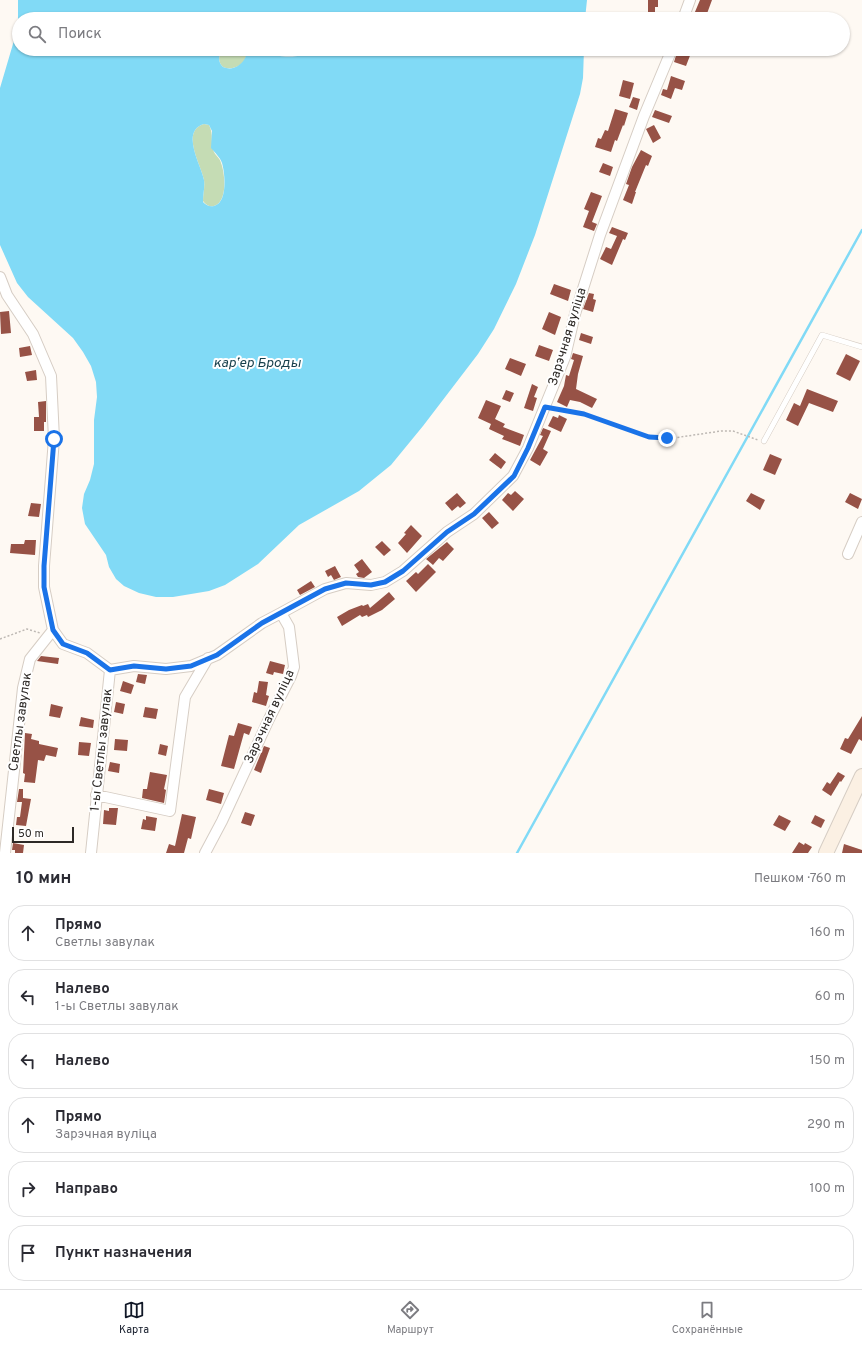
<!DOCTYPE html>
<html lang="ru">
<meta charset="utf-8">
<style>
:root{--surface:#fff;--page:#f7f7f7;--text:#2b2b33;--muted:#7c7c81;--line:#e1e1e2;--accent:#111827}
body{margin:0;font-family:Overpass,sans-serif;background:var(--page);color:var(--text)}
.scale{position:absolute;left:12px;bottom:10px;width:62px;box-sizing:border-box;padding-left:4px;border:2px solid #2d2926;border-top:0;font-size:11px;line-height:14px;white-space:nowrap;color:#2d2926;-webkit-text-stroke:3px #fff;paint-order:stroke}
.stop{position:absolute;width:12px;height:12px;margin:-9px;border:3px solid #1a73e8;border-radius:50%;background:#fff}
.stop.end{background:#1a73e8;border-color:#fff;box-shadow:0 1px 4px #0008}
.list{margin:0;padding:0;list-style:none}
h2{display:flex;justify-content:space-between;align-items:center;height:52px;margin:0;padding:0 16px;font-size:17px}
h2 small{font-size:13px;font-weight:400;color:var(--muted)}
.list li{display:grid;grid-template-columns:26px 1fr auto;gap:12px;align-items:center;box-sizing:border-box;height:56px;margin:0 8px 8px;padding:0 8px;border:1px solid var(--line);border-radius:16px}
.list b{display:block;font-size:15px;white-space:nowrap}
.list p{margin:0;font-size:13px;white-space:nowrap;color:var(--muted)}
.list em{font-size:13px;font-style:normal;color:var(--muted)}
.icon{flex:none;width:22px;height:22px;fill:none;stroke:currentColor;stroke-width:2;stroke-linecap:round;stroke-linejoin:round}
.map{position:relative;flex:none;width:862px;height:853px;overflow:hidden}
.search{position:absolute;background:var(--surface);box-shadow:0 1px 3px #0004;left:12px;right:12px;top:12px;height:44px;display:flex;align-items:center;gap:10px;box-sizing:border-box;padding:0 14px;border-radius:22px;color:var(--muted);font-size:15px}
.sheet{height:436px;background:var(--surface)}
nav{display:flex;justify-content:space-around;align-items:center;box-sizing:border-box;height:56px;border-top:1px solid var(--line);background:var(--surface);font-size:11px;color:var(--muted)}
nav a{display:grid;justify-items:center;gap:2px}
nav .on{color:var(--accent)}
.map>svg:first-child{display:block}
</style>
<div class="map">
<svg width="862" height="853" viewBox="0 0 862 853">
<rect width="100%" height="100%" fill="#fef9f3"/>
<path fill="#c5dcb4" d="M 225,49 L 245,49 C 251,62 234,72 223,67 C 217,61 218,54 225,49 Z
M 264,49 L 309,49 L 309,52 L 304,56 L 270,55 L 265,52 Z
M 204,124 L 209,125 C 214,134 210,144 214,152 C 216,156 220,158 221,163 C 225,173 228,202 214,206 C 209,207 206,205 203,201 C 203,194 205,187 204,180 C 201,165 180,131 204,124 Z"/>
<path fill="#81daf6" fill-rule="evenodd" d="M 18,0 L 587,0 L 585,19 L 19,19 L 19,49 L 225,49 C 218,54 217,61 223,67 C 232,71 242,66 246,56 L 245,49 L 264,49 L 265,52 C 270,57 300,58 307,54 L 309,49 L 584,49 L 583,78 L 580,94 L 535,235 L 516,284 L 494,329 L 478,354 L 423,426 L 391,465 L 359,491 L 299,525 L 258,564 L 225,585 L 209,591 L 173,597 L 156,597 L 139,593 L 124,586 L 116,579 L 109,567 L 106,555 L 85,524 L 82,508 L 84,494 L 90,480 L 94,464 L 94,420 L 97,397 L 96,382 L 91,366 L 83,352 L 73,338 L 28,297 L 17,283 L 0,245 L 0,88 L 18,27 ZM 204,124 L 209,125 L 212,131 L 211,148 C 215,153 220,157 222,163 C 225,173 228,202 214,206 C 209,207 206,205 203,202 C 203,194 205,187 204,180 C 201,165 180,131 204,124 Z"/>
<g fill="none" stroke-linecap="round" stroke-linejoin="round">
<path stroke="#81daf6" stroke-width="2.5" d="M 517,853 L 862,230"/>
</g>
<path fill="#975246" d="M 648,0 L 658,0 L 658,7 L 655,7 L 655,19 L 646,19 L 646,12 L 648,13 Z
M 700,0 L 712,0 L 705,19 L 692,19 Z
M 678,49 L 690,49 L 689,53 L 691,53 L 686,66 L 674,62 Z
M 671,76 L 685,81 L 682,90 L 675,88 L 671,99 L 661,95 L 663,89 L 667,90 Z
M 623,80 L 634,83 L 630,99 L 619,96 Z
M 633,97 L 640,99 L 637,110 L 629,107 Z
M 615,109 L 628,113 L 624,126 L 623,125 L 617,141 L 615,140 L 611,152 L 595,147 L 598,138 L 601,139 L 605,130 L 608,131 Z
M 655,110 L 672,116 L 669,123 L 652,117 Z
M 654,125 L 661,138 L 653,143 L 646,129 Z
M 641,150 L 652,156 L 648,166 L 646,165 L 635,192 L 636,192 L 632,204 L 623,200 L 629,185 L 626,184 L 632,167 Z
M 603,163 L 613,167 L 610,176 L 599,172 Z
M 591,192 L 602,196 L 592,222 L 597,224 L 594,231 L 583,227 L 589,211 L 584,209 Z
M 612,227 L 628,233 L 625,240 L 623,239 L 612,265 L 600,259 L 606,247 L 611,249 L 617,236 L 609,233 Z
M 554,284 L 571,290 L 568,301 L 550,294 Z
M 589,293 L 594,294 L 593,299 L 596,300 L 593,312 L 583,309 Z
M 9,311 L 11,333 L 1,334 L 0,312 Z
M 549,312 L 561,317 L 555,335 L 542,329 Z
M 581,333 L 593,337 L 591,344 L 579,340 Z
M 539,345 L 553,350 L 549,361 L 535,356 Z
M 30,346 L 32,355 L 20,357 L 19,348 Z
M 573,353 L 583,356 L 578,374 L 576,389 L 597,399 L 592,408 L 580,402 L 570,400 L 567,407 L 557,402 L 564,386 L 566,375 L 569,376 L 574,360 L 571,359 Z
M 846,354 L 860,361 L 850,381 L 836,374 Z
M 510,358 L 526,364 L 521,376 L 505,369 Z
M 36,370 L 37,380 L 27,381 L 25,372 Z
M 532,384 L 538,387 L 534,397 L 537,398 L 533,411 L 524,408 Z
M 807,389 L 838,401 L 833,412 L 809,403 L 798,426 L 786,420 L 794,403 L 800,406 Z
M 506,390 L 514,393 L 510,402 L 502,399 Z
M 486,400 L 501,406 L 495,419 L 505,424 L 503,427 L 524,435 L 520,446 L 502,439 L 504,436 L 489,429 L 491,424 L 478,418 Z
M 46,401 L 46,422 L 44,422 L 44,431 L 34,431 L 34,417 L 39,417 L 38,402 Z
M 559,415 L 567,419 L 561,432 L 548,426 L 553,416 L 558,418 Z
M 543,428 L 551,431 L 543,449 L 548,452 L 540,466 L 530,460 L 543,436 L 540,435 Z
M 495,453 L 506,462 L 501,469 L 489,460 Z
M 770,454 L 782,459 L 775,475 L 763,470 Z
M 515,491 L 524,499 L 513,511 L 502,500 L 508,493 L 511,495 Z
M 457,493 L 466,503 L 460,508 L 458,506 L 452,511 L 445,503 Z
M 751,493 L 765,500 L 760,510 L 746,501 Z
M 850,493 L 862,499 L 858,509 L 845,502 Z
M 31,503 L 41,504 L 39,517 L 28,516 Z
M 489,512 L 499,523 L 492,529 L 482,518 Z
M 411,525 L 422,536 L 407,553 L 398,543 L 406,534 L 404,533 Z
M 25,540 L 36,540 L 35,555 L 10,553 L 11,544 L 24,544 Z
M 382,541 L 391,550 L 384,556 L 375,547 Z
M 447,542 L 454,549 L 443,561 L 439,558 L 433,565 L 426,559 Z
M 362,559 L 372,572 L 364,578 L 358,577 L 356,574 L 359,572 L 354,565 Z
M 428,564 L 436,572 L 416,592 L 406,581 L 416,572 L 418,574 Z
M 335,566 L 341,577 L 334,580 L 331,575 L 328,577 L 325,571 Z
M 311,581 L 315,587 L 300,595 L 297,590 Z
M 389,592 L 395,599 L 382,610 L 368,617 L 367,615 L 362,617 L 360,615 L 342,626 L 337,617 L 349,610 L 362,605 L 363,606 L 368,604 L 370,608 Z
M 41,656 L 59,658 L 58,664 L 37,661 Z
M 270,661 L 285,665 L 283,674 L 274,672 L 273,675 L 266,673 Z
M 138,674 L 147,675 L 145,684 L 136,682 Z
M 123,681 L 134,685 L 131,694 L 120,691 Z
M 259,681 L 268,682 L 266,695 L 269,696 L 266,706 L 252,702 L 254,692 L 257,693 Z
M 116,702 L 125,704 L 123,714 L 114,712 Z
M 51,704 L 63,707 L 60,718 L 49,716 Z
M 145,707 L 158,709 L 156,719 L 143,717 Z
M 862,716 L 862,741 L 859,739 L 851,754 L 840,749 L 845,738 L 848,739 Z
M 81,717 L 94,720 L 93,728 L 79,726 Z
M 238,723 L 252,727 L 249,735 L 244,733 L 234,769 L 221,766 L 229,735 L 234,736 Z
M 25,733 L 32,734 L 31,739 L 39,741 L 39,744 L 58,748 L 56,757 L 46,755 L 44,761 L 38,760 L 35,783 L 24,782 L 25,774 L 23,773 Z
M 115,739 L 128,740 L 127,751 L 114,750 Z
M 79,742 L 91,743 L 89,756 L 78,755 Z
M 160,744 L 168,746 L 166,756 L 158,754 Z
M 264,746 L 270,748 L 261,773 L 254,770 Z
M 110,762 L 120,764 L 119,773 L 108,771 Z
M 150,772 L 167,775 L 164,789 L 166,790 L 164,803 L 142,798 L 143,789 L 147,789 Z
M 838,772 L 845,776 L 841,782 L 840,781 L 831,796 L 822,790 L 827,782 L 830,784 Z
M 19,789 L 23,789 L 23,798 L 31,799 L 26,826 L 16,825 L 17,817 L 20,817 L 22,802 L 17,802 Z
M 209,789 L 224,793 L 221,804 L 206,800 Z
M 109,808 L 118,808 L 116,825 L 103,824 L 104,810 L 109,811 Z
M 245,812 L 255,815 L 251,826 L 241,823 Z
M 182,814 L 196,817 L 191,839 L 188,838 L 184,853 L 166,853 L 169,844 L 175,846 Z
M 779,815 L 791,821 L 785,831 L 773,825 Z
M 815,815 L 825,820 L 821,828 L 811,823 Z
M 146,816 L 157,818 L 155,831 L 141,829 L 143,819 L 146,820 Z
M 799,842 L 804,845 L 805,843 L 812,847 L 808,853 L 792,853 Z
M 13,843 L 24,845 L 23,853 L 15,853 L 15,850 L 12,850 Z
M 844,844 L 862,850 L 862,853 L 842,853 Z"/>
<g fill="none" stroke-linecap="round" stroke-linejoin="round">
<g stroke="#d6cdc4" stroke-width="6">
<path id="service" d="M 764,441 L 822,335 L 862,347"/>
</g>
<g stroke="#d6cdc4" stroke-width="12">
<path id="minor" d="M 683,19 L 690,0
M 0,277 L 7,295 L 33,334 L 51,376 L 54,439 L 44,566 L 44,587 L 53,630 L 30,659 L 23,688 L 5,853
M 848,554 L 862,522
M 53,630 L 63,644 L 87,653 L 110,670 L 91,853
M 110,670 L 134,666 L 166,669 L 191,666 L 217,655 L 262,623 L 281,613
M 96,795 L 170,811 L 185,697 L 208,658
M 205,853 L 222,821 L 269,719 L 291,676 L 294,667 L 289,627 L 281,613 L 325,589 L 346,583 L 371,585 L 385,582 L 403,571 L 447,532 L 474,514 L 513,476 L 528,448 L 565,357 L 575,314 L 600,235 L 644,116 L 672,49"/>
</g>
<g stroke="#d6cdc4" stroke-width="16">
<path id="secondary" d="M 826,853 L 862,776"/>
</g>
<path stroke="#beb9b4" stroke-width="1.5" stroke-dasharray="2 2" stroke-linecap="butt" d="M 554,409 L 584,414 L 649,437 L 667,439 L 721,431 L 733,431 L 758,440
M 0,639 L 27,629 L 40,633"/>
<use href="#service" stroke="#fff" stroke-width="5"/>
<use href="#minor" stroke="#fff" stroke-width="10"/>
<use href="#secondary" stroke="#fbf0e3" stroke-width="14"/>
</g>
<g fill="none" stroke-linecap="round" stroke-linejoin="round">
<path stroke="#1a73e8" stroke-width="5" d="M 54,439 L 44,566 L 44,587 L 53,630 L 63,644 L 87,653 L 110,670 L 134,666 L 166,669 L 191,666 L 217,655 L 262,623 L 325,589 L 346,583 L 371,585 L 385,582 L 403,571 L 447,532 L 474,514 L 514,476 L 528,448 L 545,407 L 584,414 L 649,437 L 667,438"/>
</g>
<g text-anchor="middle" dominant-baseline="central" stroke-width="4" stroke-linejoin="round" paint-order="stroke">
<g font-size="13" fill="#2d2926" stroke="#fff">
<text transform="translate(568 337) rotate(-73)">Зарэчная вуліца</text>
<text transform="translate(270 717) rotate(-65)">Зарэчная вуліца</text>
<text transform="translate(21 722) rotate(-82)">Светлы завулак</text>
<text transform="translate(102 750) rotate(-84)">1-ы Светлы завулак</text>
</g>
<g font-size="14" font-style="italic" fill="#163f4b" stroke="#fff">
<text x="257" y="363">карʼер Броды</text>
</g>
</g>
</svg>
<div class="scale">50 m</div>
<div class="stop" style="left:54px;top:439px"></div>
<div class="stop end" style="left:667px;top:438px"></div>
<div class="search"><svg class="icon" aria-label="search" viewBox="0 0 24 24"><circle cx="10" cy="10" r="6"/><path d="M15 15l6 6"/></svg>Поиск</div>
</div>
<section class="sheet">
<h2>10 мин<small>Пешком · 760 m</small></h2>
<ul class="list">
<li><svg class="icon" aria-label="ahead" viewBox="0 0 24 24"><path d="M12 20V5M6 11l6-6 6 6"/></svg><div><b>Прямо</b><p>Светлы завулак</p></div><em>160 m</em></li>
<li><svg class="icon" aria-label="left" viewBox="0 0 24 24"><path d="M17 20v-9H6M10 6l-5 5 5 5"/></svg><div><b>Налево</b><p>1-ы Светлы завулак</p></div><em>60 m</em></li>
<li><svg class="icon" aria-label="left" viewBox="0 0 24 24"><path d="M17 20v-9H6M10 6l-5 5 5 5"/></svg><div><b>Налево</b></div><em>150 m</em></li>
<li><svg class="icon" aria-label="ahead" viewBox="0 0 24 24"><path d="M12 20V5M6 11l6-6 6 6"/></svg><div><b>Прямо</b><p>Зарэчная вуліца</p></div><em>290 m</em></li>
<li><svg class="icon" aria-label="right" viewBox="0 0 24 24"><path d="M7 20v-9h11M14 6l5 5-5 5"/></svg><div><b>Направо</b></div><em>100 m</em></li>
<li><svg class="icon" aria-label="arrive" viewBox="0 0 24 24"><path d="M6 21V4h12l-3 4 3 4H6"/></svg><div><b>Пункт назначения</b></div></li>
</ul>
</section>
<nav>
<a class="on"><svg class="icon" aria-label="map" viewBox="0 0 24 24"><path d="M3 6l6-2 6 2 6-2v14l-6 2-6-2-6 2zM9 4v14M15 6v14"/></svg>Карта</a>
<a><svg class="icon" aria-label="directions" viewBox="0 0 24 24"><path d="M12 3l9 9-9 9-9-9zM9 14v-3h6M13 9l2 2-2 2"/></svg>Маршрут</a>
<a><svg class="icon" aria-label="saved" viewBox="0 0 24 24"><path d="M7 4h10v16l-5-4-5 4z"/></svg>Сохранённые</a>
</nav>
